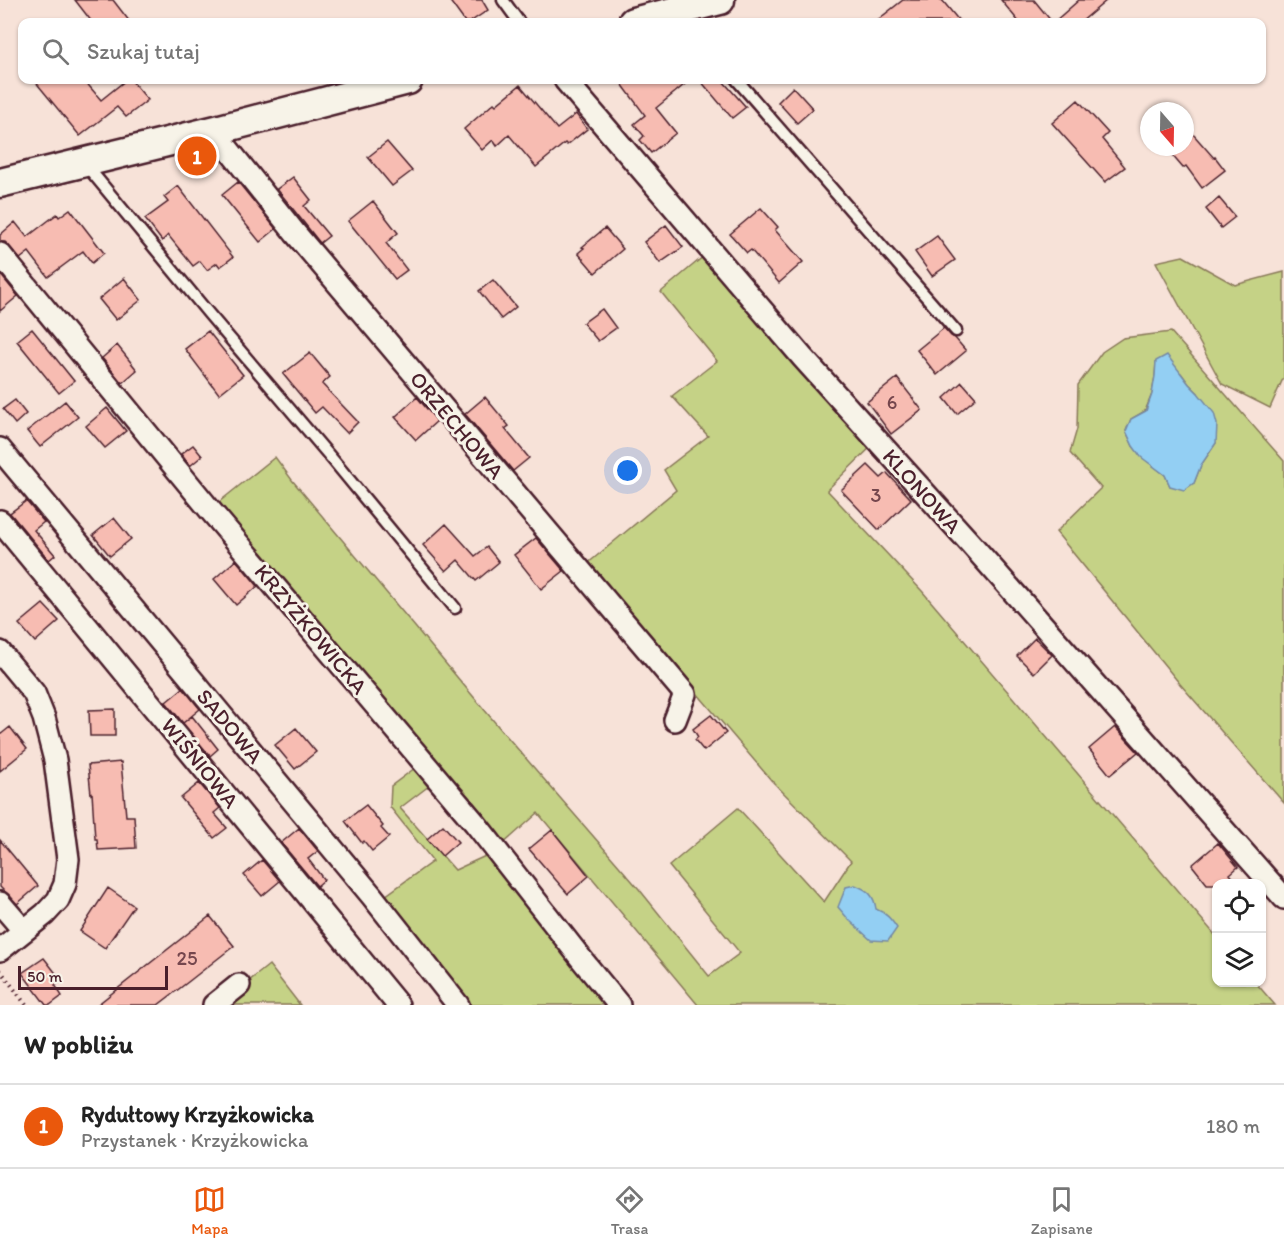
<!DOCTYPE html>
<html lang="pl">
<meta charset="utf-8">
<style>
:root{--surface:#fff;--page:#f2f2f2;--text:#222;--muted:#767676;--line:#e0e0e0;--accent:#ea580c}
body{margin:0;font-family:Itim,sans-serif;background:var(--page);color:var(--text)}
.controls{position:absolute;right:18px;bottom:18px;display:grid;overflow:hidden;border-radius:12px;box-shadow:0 2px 4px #0004}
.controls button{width:54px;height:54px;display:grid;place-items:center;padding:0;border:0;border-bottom:2px solid var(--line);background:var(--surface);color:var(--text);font:30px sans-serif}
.compass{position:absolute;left:1140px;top:102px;width:54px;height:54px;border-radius:50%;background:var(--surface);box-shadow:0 2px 4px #0004;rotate:160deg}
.scale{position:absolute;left:18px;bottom:15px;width:150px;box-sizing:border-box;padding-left:6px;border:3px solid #4a1f2b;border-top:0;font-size:16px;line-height:21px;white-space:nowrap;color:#4a1f2b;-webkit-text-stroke:4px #f7f3e8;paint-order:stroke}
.you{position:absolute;left:628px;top:471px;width:21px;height:21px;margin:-15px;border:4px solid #fff;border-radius:50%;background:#1a73e8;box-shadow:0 0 0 9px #1a73e833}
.badge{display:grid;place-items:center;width:39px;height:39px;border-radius:50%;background:var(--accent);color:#fff;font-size:20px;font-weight:700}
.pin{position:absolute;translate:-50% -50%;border:3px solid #fff;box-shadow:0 2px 6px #0006}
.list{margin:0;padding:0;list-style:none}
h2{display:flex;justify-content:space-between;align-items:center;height:78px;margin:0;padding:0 24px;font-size:26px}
h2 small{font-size:20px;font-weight:400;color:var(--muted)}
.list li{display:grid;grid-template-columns:39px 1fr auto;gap:18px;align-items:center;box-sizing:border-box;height:84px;padding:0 24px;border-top:2px solid var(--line)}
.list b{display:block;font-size:22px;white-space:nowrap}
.list p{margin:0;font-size:20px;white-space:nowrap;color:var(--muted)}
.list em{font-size:20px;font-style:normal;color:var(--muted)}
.icon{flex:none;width:33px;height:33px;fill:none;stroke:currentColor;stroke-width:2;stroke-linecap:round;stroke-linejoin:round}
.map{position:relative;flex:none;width:1284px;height:1005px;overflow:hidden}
.search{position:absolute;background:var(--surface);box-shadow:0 2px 4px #0004;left:18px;right:18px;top:18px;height:66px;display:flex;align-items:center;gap:15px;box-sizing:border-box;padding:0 21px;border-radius:12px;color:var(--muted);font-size:22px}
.sheet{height:162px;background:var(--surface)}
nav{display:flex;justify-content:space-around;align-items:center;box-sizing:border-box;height:84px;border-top:2px solid var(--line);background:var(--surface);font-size:16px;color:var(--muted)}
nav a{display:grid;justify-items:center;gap:3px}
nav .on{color:var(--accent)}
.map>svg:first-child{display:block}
</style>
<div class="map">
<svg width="1284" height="1005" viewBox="0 0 1284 1005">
<rect width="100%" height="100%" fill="#f7e2d8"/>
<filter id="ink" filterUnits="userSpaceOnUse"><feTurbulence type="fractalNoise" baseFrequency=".0167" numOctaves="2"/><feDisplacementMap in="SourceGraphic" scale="12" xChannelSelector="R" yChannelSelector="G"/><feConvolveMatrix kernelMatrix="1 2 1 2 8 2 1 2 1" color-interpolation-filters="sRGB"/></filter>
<g filter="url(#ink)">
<path fill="#c5d286" stroke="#887858" stroke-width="1.5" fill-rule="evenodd" d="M 711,250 L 877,441 L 827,490 L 922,591 L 1216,936 L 1216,982 L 1256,983 L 1275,1005 L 698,1005 L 538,813 L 502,845 L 442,776 L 400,808 L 455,870 L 492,853 L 619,1005 L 465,1005 L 381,899 L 433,861 L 390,807 L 391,786 L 427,759 L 214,506 L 275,457 L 292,480 L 503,732 L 639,889 L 709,976 L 740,953 L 669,866 L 738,808 L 824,902 L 851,861 L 771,780 L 587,564 L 676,490 L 664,470 L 708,436 L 672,396 L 717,361 L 661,292 Z
M 1183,256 L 1235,285 L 1284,272 L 1284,379 L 1282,381 L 1270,408 L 1222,384 L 1156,262 Z
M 1171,332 L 1284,461 L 1284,803 L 1180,684 L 1056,532 L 1101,488 L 1070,453 L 1077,429 L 1078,385 L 1102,352 L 1123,338 ZM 1156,362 L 1181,373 L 1189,384 L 1198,393 L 1216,443 L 1201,465 L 1194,483 L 1170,486 L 1165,475 L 1142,457 L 1133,446 L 1126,431 L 1131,419 L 1145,411 L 1152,394 L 1155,376 Z
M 269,965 L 300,1005 L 219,1005 Z"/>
<path fill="#93cff3" stroke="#7689a3" stroke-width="1.5" d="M 1167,355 L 1189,384 L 1198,393 L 1214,413 L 1217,424 L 1216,443 L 1201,465 L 1194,483 L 1184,490 L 1170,486 L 1165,475 L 1141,457 L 1133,446 L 1126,431 L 1131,419 L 1146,411 L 1152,394 L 1155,376 L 1156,361 Z
M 855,885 C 868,890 874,895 876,909 C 886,913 891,919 897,928 L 888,941 L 871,940 L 849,920 L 838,907 L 846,887 Z"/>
<path fill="#f7bcb2" stroke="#4a1f2b" stroke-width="1.5" d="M 75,0 L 113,0 L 130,22 L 92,22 Z
M 449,0 L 482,0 L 488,10 L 470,22 L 465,22 Z
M 903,0 L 942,0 L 960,22 L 875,22 Z
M 1001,0 L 1034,0 L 1052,22 L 1019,22 Z
M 1079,0 L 1107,0 L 1081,22 L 1054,22 Z
M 34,80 L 84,80 L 101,100 L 126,80 L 131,80 L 148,100 L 126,117 L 117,107 L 80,136 Z
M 619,80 L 690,80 L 656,108 L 676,133 L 651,153 L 640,140 L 644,136 L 634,124 L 645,115 Z
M 700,80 L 722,80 L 746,107 L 732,118 Z
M 520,85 L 557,129 L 576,114 L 587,129 L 567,145 L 565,143 L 536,167 L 509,135 L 497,146 L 493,140 L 482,150 L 464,129 L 494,103 L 496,105 Z
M 793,87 L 813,109 L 797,123 L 778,102 Z
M 1078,100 L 1108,133 L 1102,139 L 1125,167 L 1105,182 L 1052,123 Z
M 1185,125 L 1214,158 L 1215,157 L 1225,170 L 1202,188 L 1186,166 L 1183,168 L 1165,147 L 1185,147 Z
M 387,142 L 412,171 L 392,186 L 368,157 Z
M 293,177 L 311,200 L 304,206 L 329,236 L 320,243 L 277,189 Z
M 238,182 L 276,229 L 260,242 L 222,195 Z
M 178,186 L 233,257 L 220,267 L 217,263 L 207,270 L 200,261 L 193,266 L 168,235 L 162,241 L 145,219 L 168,202 L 164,197 Z
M 1219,198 L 1235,217 L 1221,228 L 1206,209 Z
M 373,201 L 398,233 L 386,243 L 407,270 L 395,279 L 348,221 Z
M 761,208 L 778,227 L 775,230 L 803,262 L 779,283 L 751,250 L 747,253 L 730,234 Z
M 70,209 L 104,253 L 92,263 L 83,251 L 48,277 L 29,252 L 20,259 L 9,246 L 5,242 L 0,242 L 0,235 L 15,222 L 27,237 L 57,214 L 59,217 Z
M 666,225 L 683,247 L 660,263 L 644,242 Z
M 605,228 L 623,249 L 595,273 L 578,253 L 584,248 L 582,247 Z
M 937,236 L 955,260 L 932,276 L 915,252 Z
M 0,274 L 18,296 L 0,311 Z
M 124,278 L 141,300 L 116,320 L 99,299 Z
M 493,280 L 516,307 L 501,319 L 479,291 Z
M 602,309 L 616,328 L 598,341 L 583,323 Z
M 944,328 L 951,336 L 955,338 L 966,351 L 937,375 L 917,350 Z
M 32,329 L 74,381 L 59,393 L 17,341 Z
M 208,331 L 243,375 L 219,394 L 185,349 Z
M 117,345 L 137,370 L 122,383 L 102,358 Z
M 310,353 L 330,377 L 322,384 L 358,422 L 347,433 L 322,407 L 315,413 L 283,374 Z
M 897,378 L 922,410 L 891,434 L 867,402 Z
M 962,382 L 976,398 L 957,414 L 944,398 Z
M 417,397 L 437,421 L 416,440 L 395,417 Z
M 485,397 L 509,426 L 505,429 L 529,458 L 513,471 L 465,414 Z
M 15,400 L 26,414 L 15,424 L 3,409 Z
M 65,401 L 78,417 L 40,447 L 27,431 Z
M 107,408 L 126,431 L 105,448 L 86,426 Z
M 193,445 L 202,456 L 190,466 L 181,454 Z
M 868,465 L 881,478 L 887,473 L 911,499 L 879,530 L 841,490 Z
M 26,501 L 44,522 L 34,530 L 55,555 L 49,560 L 10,513 Z
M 114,518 L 131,539 L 110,556 L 93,535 Z
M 446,524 L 475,556 L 487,547 L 499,562 L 476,581 L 458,560 L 446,571 L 423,545 Z
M 536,538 L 564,571 L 541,589 L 514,555 Z
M 236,560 L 258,586 L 236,605 L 214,579 Z
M 43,604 L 59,621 L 35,642 L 19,624 Z
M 1035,638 L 1052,655 L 1034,673 L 1017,656 Z
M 183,688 L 200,709 L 183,723 L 166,702 Z
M 115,709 L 115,736 L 90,736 L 89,710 Z
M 711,715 L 726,733 L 704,751 L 695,740 L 698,737 L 693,729 Z
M 192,716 L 218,749 L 210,756 L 183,723 Z
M 10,727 L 27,749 L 0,771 L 0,735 Z
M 1115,727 L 1138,752 L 1110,775 L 1089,749 Z
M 296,728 L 316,752 L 295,769 L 275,745 Z
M 121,762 L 126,816 L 134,816 L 136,848 L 98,850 L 97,839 L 95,839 L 92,793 L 91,794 L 88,765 Z
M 199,783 L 220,808 L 214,813 L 227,828 L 214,838 L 181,798 Z
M 366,805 L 383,826 L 381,828 L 389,837 L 372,851 L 364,841 L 362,843 L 345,821 Z
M 443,825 L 458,842 L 442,856 L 427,839 Z
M 299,828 L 318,851 L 308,859 L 324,880 L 317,886 L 281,843 Z
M 552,830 L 589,876 L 568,894 L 529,849 Z
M 0,840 L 38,886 L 17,904 L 0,887 Z
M 1218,843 L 1238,867 L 1230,874 L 1238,884 L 1207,884 L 1192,865 Z
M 262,860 L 280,881 L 262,896 L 244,875 Z
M 108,888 L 134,906 L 105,948 L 80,931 Z
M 210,916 L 234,946 L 188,982 L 158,1005 L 97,1005 Z
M 44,958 L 62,981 L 55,985 L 62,996 L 50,1005 L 46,1005 L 22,973 Z"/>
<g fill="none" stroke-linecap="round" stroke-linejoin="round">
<g stroke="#4a1f2b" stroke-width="15">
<path id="lane" d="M 503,0 L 519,22
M 737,80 L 956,331
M 86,165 L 209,314 L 333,460 L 455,608"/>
</g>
<g stroke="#4a1f2b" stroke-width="26">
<path id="street" d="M 565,80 L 803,358 L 971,544 L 1284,898
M 216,130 L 221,140 L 295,233 L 685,694 L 675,720
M 0,254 L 210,510 L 475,823 L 583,961 L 619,1005
M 0,449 L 372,896 L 458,1005
M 0,521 L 76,613 L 398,1005
M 0,652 L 34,693 L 44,718 L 55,760 L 68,859 L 65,884 L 58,900 L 45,914 L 0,950
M 0,903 L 24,931
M 214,1005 L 239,985"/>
</g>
<g stroke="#4a1f2b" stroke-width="33">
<path id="secondary" d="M 633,22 L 720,0
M 0,183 L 216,130 L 408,80"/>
</g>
<path stroke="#4a1f2b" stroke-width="4" stroke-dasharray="1.5 4.5" stroke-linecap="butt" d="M 0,970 L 26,1005"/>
<use href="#lane" stroke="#f7f3e8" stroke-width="10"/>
<use href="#street" stroke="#f7f3e8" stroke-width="21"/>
<use href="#secondary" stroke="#f7f3e8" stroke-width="28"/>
</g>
</g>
<g text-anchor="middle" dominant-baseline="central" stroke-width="6" stroke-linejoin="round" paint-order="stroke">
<g font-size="20" fill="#75464d">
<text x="892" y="402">6</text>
<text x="876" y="495">3</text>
<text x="187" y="958">25</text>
</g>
<g font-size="22" fill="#4a1f2b" stroke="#f7f3e8">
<text transform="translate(457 425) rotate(50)">ORZECHOWA</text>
<text transform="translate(922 491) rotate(48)">KLONOWA</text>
<text transform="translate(311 629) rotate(50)">KRZYŻKOWICKA</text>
<text transform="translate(230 726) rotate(50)">SADOWA</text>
<text transform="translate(200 763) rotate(51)">WIŚNIOWA</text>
</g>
</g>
</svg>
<div class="controls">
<button><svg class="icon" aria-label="locate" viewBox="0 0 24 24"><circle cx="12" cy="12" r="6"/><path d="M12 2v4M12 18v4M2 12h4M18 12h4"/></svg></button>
<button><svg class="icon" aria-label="layers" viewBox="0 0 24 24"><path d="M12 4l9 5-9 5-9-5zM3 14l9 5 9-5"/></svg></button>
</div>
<svg class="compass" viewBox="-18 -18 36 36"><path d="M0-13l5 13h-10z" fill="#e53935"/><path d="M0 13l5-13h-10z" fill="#767676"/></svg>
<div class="scale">50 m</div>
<div class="you"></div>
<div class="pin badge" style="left:197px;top:156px">1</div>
<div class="search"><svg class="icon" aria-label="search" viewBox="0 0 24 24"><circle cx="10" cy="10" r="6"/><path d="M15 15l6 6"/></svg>Szukaj tutaj</div>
</div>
<section class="sheet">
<h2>W pobliżu<small></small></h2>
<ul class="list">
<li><span class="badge">1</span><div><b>Rydułtowy Krzyżkowicka</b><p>Przystanek · Krzyżkowicka</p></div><em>180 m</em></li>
</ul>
</section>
<nav>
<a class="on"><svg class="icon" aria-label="map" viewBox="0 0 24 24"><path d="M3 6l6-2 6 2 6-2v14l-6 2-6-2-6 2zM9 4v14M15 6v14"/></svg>Mapa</a>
<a><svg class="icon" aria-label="directions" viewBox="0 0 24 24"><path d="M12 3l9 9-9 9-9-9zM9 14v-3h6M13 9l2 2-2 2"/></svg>Trasa</a>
<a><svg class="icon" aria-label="saved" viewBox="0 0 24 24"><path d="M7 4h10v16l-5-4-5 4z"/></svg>Zapisane</a>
</nav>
